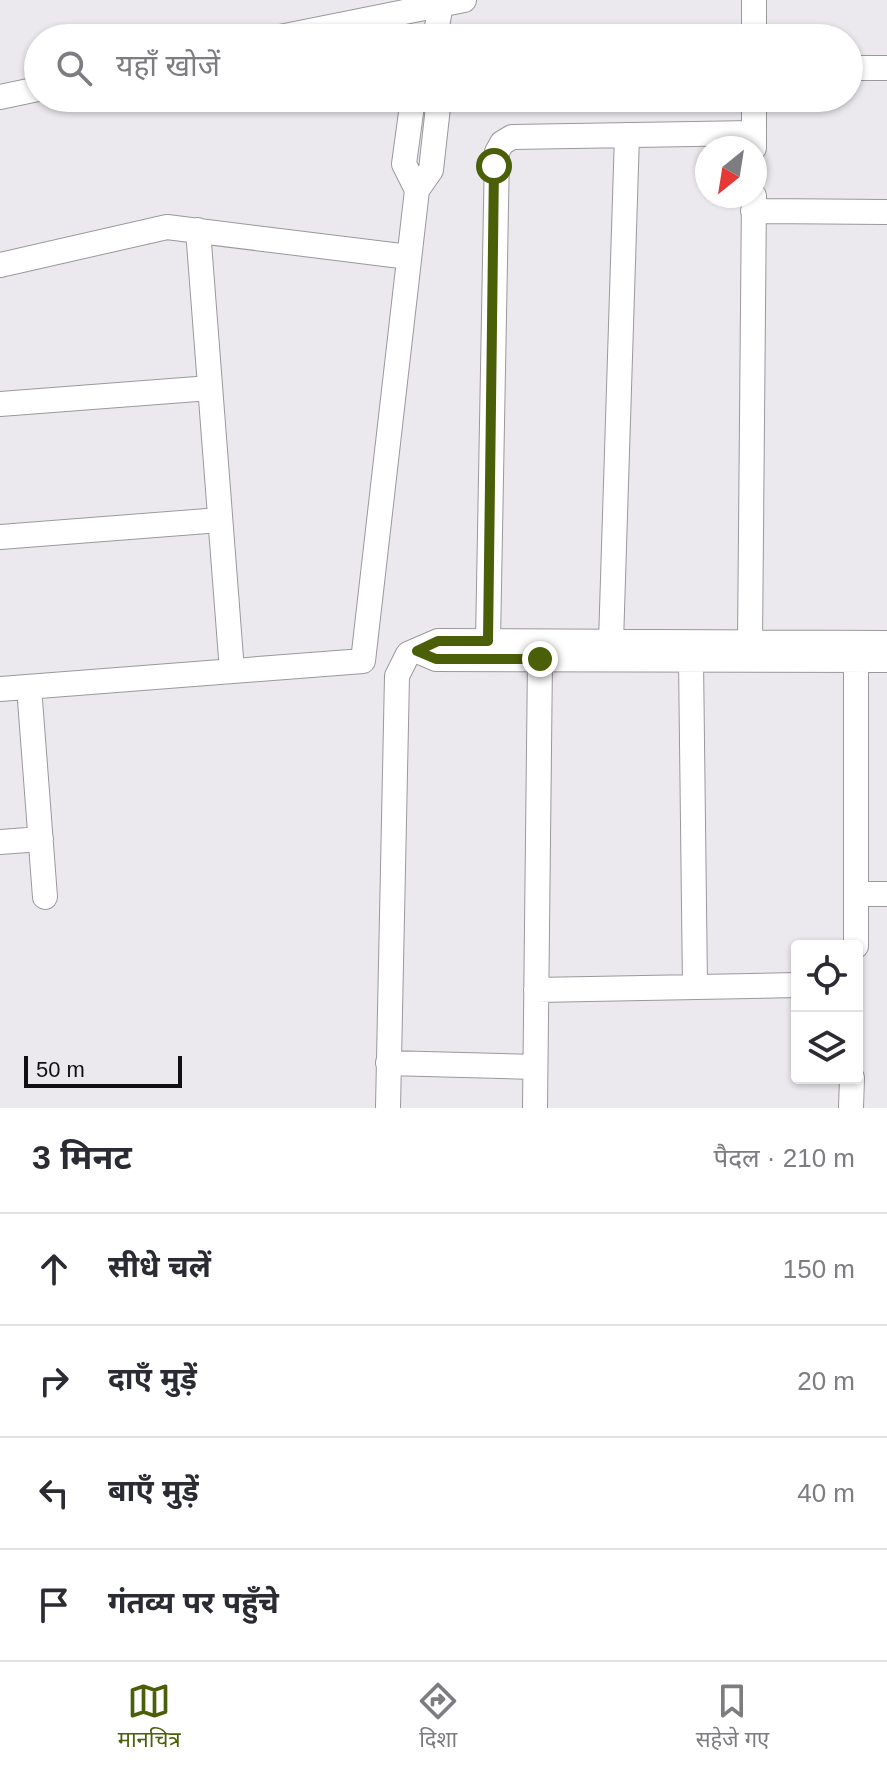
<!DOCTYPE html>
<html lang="hi">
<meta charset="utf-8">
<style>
:root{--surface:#fff;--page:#f2f2f3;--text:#2b2b33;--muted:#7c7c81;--line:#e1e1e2;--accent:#4a5f08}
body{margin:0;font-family:Arial,"Noto Sans Devanagari",sans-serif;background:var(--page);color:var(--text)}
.controls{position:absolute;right:24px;bottom:24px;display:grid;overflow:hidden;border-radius:8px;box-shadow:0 2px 6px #0004}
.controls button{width:72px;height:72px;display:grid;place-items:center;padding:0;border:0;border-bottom:2px solid var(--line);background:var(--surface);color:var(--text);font:40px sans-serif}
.compass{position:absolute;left:695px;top:136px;width:72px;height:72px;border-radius:50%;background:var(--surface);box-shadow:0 2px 6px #0004;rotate:210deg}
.scale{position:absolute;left:24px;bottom:20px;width:158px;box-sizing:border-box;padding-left:8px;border:4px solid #100f11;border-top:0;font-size:22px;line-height:28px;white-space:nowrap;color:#100f11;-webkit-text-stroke:6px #ebe9ee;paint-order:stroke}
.stop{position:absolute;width:24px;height:24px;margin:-18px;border:6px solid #4a5f08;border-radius:50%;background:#fff}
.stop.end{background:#4a5f08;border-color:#fff;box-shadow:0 2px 8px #0008}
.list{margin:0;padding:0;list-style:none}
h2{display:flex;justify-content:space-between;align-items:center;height:104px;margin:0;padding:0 32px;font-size:34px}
h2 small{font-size:26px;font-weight:400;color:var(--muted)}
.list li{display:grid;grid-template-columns:52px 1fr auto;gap:24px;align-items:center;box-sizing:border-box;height:112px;padding:0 32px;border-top:2px solid var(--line)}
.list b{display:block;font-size:30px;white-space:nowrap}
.list em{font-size:26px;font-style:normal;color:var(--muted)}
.icon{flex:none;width:44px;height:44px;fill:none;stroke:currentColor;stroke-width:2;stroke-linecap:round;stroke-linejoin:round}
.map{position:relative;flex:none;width:887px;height:1108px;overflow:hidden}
.search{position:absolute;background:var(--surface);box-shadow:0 2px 6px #0004;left:24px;right:24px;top:24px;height:88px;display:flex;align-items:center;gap:20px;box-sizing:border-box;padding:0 28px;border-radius:44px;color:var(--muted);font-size:30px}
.sheet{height:552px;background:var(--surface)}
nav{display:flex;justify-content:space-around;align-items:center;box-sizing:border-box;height:112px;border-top:2px solid var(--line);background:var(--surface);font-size:22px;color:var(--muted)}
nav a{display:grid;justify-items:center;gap:4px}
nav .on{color:var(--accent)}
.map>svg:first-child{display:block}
</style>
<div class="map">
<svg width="887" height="1108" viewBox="0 0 887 1108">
<rect width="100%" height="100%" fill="#ebe9ee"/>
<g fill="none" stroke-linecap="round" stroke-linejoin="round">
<g stroke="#9a989d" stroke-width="26">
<path id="street" d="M 754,0 L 754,38
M 275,38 L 464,0
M 435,38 L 441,4
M 849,68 L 887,68
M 0,97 L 38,89
M 413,98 L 404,164 L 417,190
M 754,148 L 754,98
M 753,211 L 887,212
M 198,230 L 232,671
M 0,265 L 167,227 L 409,257
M 0,404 L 210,388
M 0,537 L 220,520
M 488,641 L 497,152 L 502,143 L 512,137 L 754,133
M 611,642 L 627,135
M 750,643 L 754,196
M 417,651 L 436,659 L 887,660
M 691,660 L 695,987
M 29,687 L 45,897
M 0,689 L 363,661 L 417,190 L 431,170 L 439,98
M 0,842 L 41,839
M 857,894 L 887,894
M 856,946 L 856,660
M 536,990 L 797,985
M 388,1063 L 535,1067
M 388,1108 L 397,676 L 408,654 L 438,641 L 887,643
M 535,1108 L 540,659
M 851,1108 L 852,1078"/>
</g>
<use href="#street" stroke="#fff" stroke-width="24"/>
</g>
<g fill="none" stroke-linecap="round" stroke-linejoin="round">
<path stroke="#4a5f08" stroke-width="10" d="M 494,166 L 488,641 L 438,641 L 417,651 L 436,659 L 540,659"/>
</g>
</svg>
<div class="controls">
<button><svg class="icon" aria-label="locate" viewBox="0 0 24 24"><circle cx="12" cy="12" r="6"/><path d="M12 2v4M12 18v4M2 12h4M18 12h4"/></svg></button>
<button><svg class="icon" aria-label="layers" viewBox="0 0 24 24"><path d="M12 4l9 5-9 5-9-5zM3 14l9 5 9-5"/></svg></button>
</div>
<svg class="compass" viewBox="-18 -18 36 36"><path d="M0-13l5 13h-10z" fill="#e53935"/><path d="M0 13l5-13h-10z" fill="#7c7c81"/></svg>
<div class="scale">50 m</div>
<div class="stop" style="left:494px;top:166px"></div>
<div class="stop end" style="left:540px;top:659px"></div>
<div class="search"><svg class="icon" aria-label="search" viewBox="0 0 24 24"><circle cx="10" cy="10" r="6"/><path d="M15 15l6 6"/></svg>यहाँ खोजें</div>
</div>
<section class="sheet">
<h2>3 मिनट<small>पैदल · 210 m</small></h2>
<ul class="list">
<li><svg class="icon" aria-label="ahead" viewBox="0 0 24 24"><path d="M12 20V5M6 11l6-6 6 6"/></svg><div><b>सीधे चलें</b></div><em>150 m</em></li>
<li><svg class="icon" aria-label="right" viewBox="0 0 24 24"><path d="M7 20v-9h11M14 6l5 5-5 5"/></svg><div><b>दाएँ मुड़ें</b></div><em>20 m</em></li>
<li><svg class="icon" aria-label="left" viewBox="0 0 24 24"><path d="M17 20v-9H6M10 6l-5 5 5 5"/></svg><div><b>बाएँ मुड़ें</b></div><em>40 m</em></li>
<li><svg class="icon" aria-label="arrive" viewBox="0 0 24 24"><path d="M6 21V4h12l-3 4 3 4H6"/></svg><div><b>गंतव्य पर पहुँचे</b></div></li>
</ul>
</section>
<nav>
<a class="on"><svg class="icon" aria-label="map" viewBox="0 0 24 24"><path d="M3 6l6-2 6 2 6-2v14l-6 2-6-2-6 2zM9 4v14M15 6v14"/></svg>मानचित्र</a>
<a><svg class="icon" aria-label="directions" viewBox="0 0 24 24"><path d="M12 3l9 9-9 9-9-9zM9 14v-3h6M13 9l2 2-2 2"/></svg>दिशा</a>
<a><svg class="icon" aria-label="saved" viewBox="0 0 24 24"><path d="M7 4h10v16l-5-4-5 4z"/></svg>सहेजे गए</a>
</nav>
